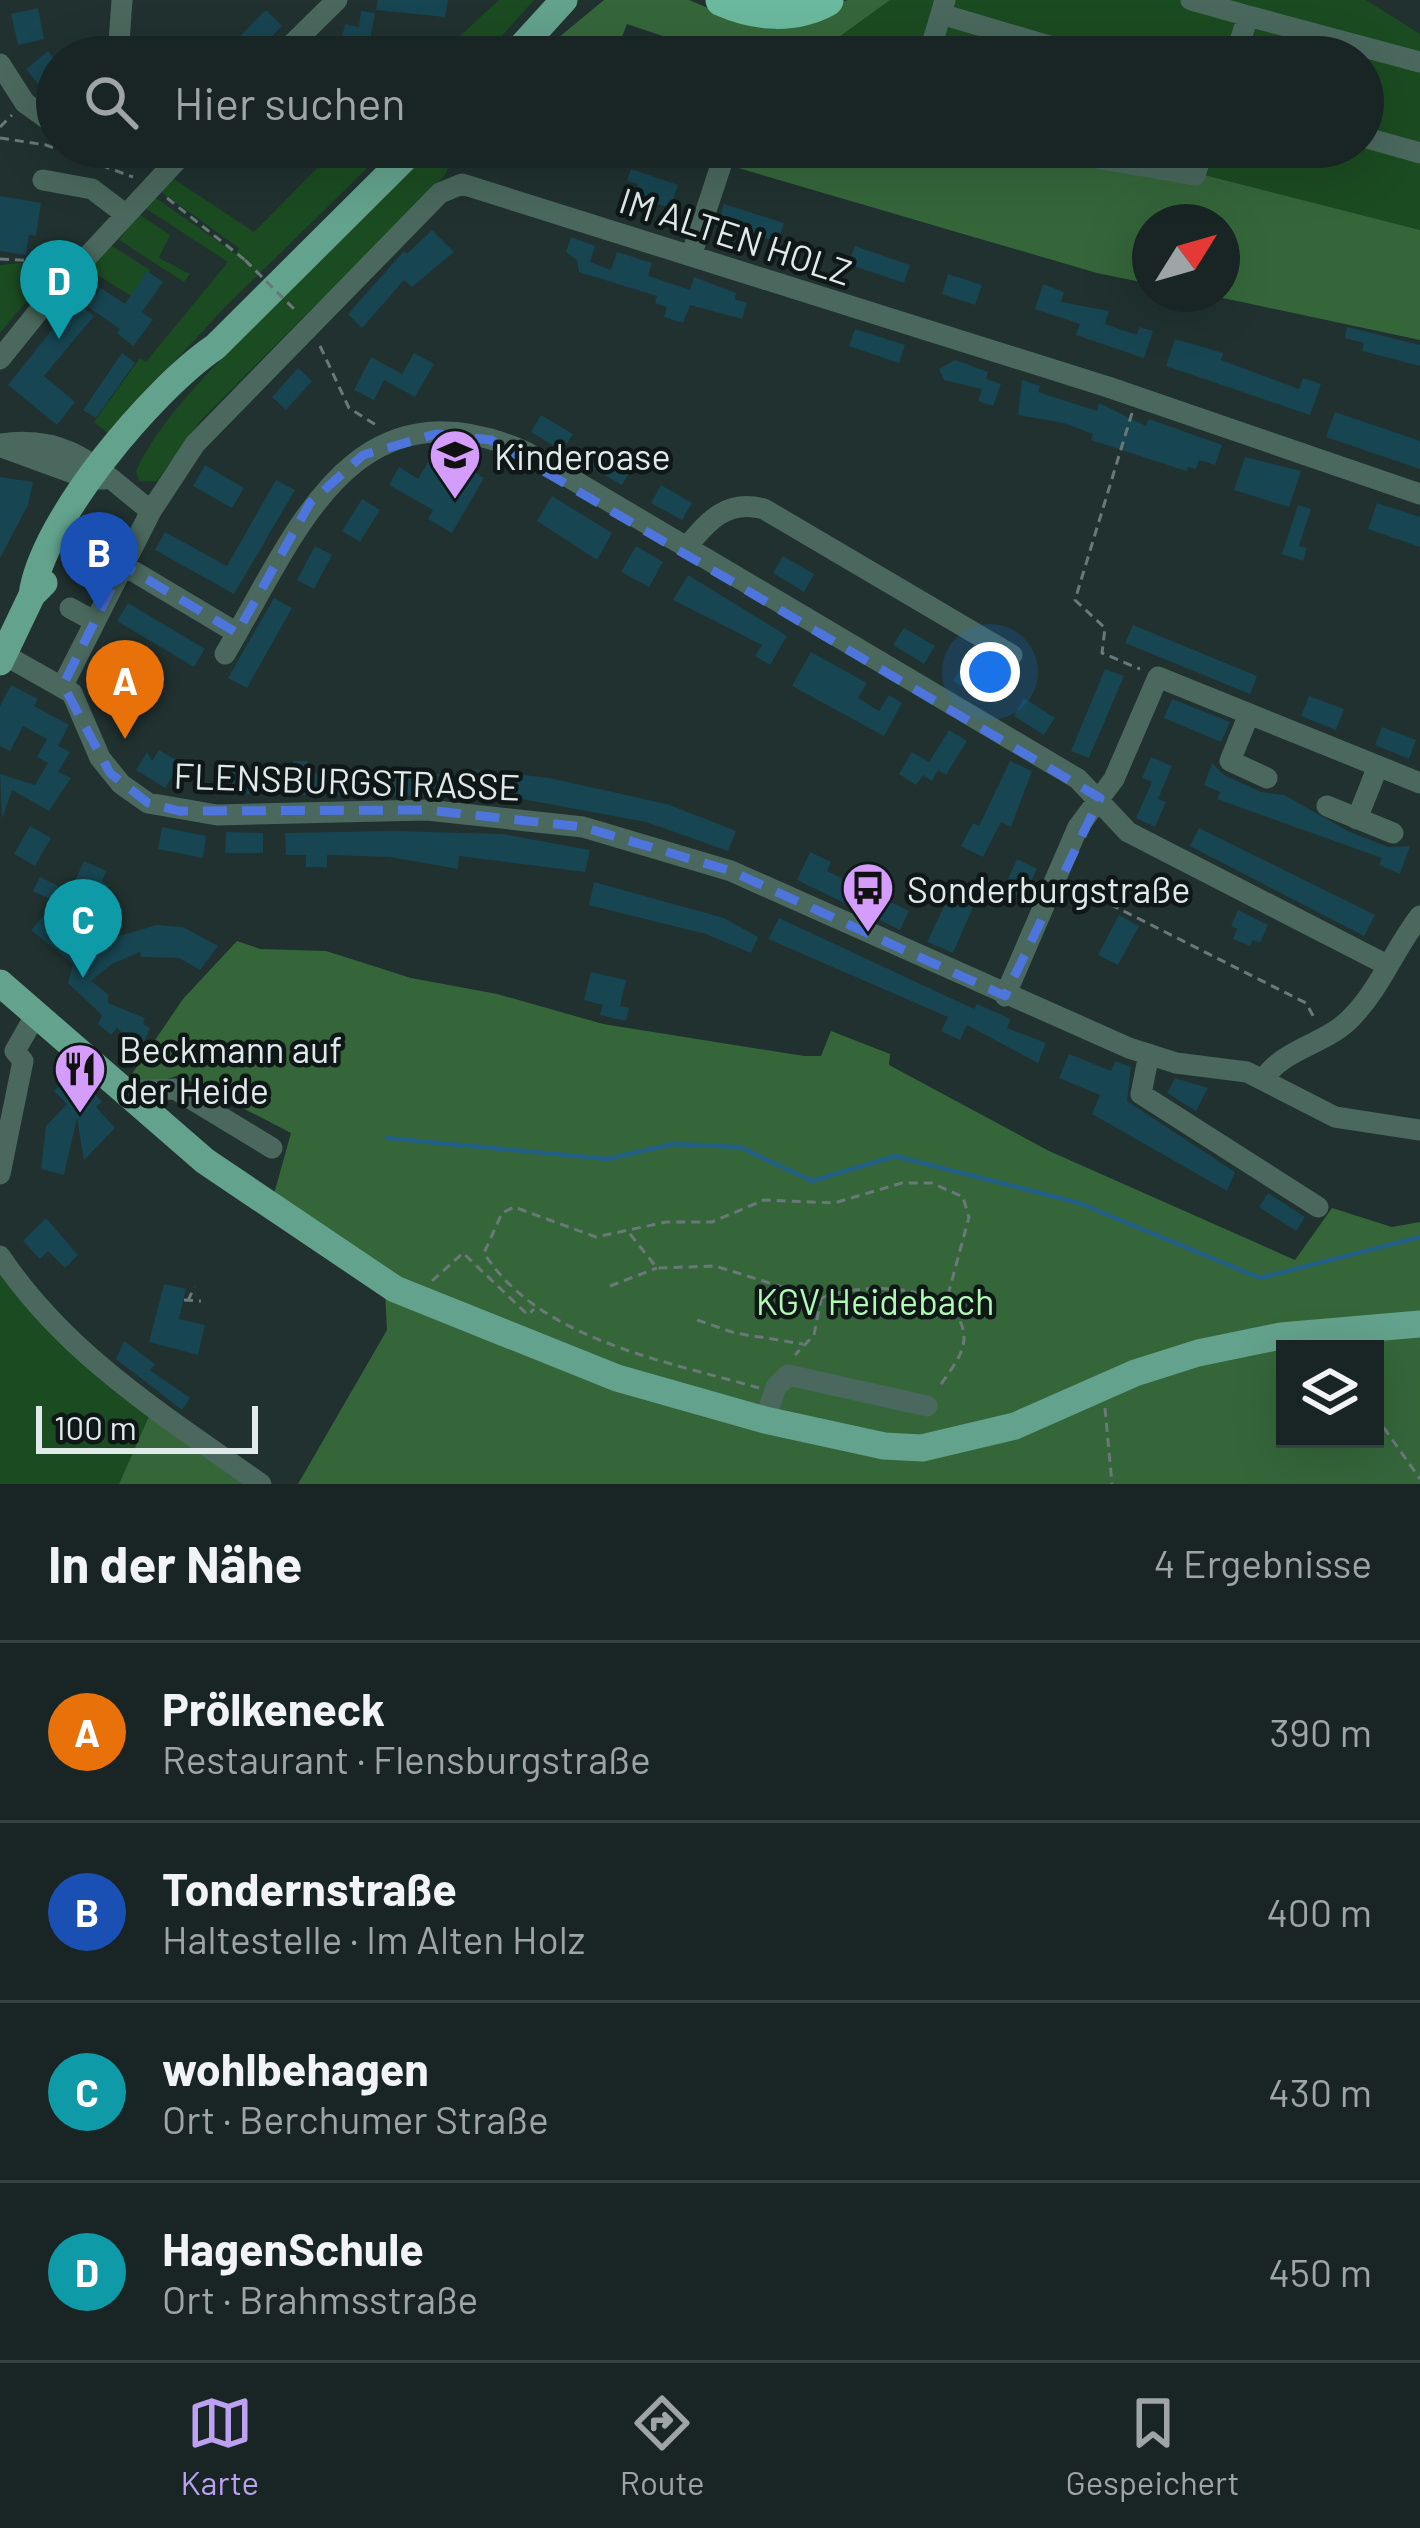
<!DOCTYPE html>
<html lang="de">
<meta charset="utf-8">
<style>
:root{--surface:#182524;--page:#253131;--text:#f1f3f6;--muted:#9fa5a6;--line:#364241;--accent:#bca0f2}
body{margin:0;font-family:Barlow,sans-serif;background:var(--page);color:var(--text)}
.controls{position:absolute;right:36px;bottom:36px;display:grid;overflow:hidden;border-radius:0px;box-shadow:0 12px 48px #0002}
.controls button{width:108px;height:108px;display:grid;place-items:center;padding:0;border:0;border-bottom:3px solid var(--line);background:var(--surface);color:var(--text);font:60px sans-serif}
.compass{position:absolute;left:1132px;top:204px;width:108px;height:108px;border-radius:50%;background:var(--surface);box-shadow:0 12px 48px #0002;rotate:53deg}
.scale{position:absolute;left:36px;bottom:30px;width:222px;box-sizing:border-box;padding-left:12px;border:6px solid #e0eaea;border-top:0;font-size:33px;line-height:42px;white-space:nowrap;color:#e0eaea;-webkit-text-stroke:9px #0f1717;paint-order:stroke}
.you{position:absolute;left:990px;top:672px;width:42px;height:42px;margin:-30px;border:9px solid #fff;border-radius:50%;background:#1a73e8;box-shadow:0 0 0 18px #1a73e833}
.badge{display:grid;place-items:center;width:78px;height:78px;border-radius:50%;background:var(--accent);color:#fff;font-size:39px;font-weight:700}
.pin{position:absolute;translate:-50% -99px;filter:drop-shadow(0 3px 6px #0008)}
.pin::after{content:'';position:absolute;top:63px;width:42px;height:36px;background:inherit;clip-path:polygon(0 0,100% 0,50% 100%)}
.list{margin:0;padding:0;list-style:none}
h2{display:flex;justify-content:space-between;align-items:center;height:156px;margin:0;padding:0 48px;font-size:51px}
h2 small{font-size:39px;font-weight:400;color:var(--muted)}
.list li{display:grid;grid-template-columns:78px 1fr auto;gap:36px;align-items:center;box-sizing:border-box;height:180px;padding:0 48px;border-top:3px solid var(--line)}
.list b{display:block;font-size:45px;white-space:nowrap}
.list p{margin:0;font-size:39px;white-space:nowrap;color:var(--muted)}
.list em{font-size:39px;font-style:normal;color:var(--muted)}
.icon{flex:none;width:66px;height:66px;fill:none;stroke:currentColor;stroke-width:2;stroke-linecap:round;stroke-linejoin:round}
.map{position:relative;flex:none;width:1420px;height:1484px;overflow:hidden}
.search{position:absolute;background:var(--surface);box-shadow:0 12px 48px #0002;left:36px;right:36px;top:36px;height:132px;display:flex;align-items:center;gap:30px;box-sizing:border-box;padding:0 42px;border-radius:66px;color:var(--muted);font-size:45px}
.sheet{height:876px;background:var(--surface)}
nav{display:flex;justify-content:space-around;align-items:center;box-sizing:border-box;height:168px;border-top:3px solid var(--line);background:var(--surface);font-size:33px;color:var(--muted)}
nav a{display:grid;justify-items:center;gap:6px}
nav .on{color:var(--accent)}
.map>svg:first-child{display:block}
</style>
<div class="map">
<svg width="1420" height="1484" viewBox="0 0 1420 1484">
<rect width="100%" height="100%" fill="#203130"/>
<path fill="#1b4b21" d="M 499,0 L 534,0 L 483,57 L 437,57 Z
M 890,0 L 1366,0 L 1420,34 L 1420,230 L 1201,175 L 1199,180 L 1013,147 L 1363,147 L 1363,57 L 822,57 L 824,48 Z
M 338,147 L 389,147 L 226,306 L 108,433 L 94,422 L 140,358 L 146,362 L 228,262 L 145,208 L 156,198 L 236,254 L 239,248 L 161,192 L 174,179 L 254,232 Z
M 433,147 L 458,147 L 445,175 L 201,420 L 157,481 L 139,481 L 136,471 C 160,420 200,382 238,342 C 301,274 365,208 433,147 Z
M 139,214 L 170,235 L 159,258 L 190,274 L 184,282 L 119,240 Z
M 109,244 L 150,270 L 134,298 L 88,269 Z
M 41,261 L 58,263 L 0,333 L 0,265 Z
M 0,1256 L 153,1407 L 119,1484 L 0,1484 Z"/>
<path fill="#35663a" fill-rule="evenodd" d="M 604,0 L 689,0 L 748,25 L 848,0 L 890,0 L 824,48 L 821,57 L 693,57 L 695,47 L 627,24 L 614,57 L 535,57 Z
M 733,147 L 1013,147 L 1198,180 L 1200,174 L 1420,230 L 1420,340 L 1204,294 L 1222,294 L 1222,222 L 1150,222 L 1150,284 L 1097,273 L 728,165 Z
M 237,941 L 260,949 L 326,951 L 411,978 L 497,994 L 603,1024 L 804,1056 L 821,1056 L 831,1031 L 890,1054 L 889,1065 L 1049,1151 L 1295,1260 L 1332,1208 L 1392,1227 L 1420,1222 L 1420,1484 L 298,1484 L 387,1330 L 384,1274 L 272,1201 L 291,1133 L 179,1075 L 153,1084 L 125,1084 L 183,999 ZM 1285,1349 L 1375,1349 L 1375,1439 L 1285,1439 Z
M 153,1407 L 257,1484 L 119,1484 Z"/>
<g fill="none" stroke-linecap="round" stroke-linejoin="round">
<path stroke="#225f85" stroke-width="4.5" d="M 387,1138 L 607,1159 L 673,1144 L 740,1147 L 812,1181 L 895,1156 L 1079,1203 L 1260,1278 L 1420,1237"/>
</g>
<path fill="#174551" d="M 378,0 L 448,0 L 445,17 L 376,10 Z
M 38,8 L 44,39 L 18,45 L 11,14 Z
M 266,10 L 282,26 L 269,39 L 246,57 L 219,57 Z
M 361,11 L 375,13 L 368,51 L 340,46 L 345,24 L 359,27 Z
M 48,51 L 57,63 L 57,84 L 45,93 L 26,69 Z
M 631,169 L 678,185 L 670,208 L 634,196 L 638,184 L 627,181 Z
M 0,196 L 41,203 L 36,236 L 29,235 L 26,255 L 0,251 Z
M 724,204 L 784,223 L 778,242 L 718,223 Z
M 432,230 L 454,252 L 412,287 L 404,280 L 362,328 L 348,314 L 404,251 L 407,254 Z
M 571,237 L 595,246 L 590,262 L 611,270 L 617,252 L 652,263 L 648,276 L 690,290 L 694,277 L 736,293 L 735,299 L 747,303 L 742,319 L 690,305 L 683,323 L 664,317 L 667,307 L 655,303 L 657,296 L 579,272 L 577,260 L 566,252 Z
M 855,246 L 910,265 L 904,283 L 848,264 Z
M 147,271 L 163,282 L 142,312 L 153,320 L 133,346 L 117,333 L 120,329 L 88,307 L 101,288 L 125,304 Z
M 948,274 L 982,285 L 975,305 L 942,294 Z
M 1043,284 L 1064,292 L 1061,302 L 1109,311 L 1105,324 L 1137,335 L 1139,327 L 1153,331 L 1144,358 L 1076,335 L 1080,324 L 1035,309 Z
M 75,301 L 94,316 L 44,376 L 75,402 L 57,425 L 8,385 Z
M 1347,327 L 1420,345 L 1420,366 L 1362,351 L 1364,343 L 1345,338 Z
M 855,329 L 905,345 L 899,363 L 849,346 Z
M 1175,339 L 1223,353 L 1221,360 L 1299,389 L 1303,378 L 1321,384 L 1310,415 L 1166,366 Z
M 122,353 L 135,363 L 96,418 L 83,410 Z
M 414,353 L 434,364 L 415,397 L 384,380 L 374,400 L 354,390 L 371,357 L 402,374 Z
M 955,360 L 988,372 L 986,379 L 1001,384 L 993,406 L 978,401 L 982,389 L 944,380 L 939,369 Z
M 298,368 L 312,381 L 286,410 L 272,397 Z
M 1022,380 L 1040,386 L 1038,392 L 1097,411 L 1099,403 L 1146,426 L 1149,419 L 1222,445 L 1215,465 L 1199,460 L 1196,469 L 1188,467 L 1186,471 L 1091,440 L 1093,434 L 1064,423 L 1018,415 Z
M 1335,412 L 1420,441 L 1420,469 L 1326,437 Z
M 541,415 L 573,434 L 562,451 L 531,432 Z
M 436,449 L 484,478 L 452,533 L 428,519 L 433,510 L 389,485 L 399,467 L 418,479 Z
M 600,450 L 632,468 L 622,485 L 590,467 Z
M 1245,457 L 1301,471 L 1289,507 L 1234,490 Z
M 205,465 L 244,488 L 232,508 L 193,486 Z
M 0,477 L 33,482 L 28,505 L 0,558 Z
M 276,480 L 295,490 L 234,594 L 155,550 L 165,532 L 227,566 Z
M 661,485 L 692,503 L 682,520 L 651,503 Z
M 552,496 L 612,533 L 597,560 L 537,521 Z
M 362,499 L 380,510 L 360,542 L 342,531 Z
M 1377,503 L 1420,517 L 1420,547 L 1368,529 Z
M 1298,505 L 1311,509 L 1299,546 L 1307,548 L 1303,561 L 1282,554 Z
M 315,546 L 332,555 L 314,589 L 297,580 Z
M 636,546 L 663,562 L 649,587 L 621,572 Z
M 783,556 L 814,574 L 804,592 L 773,573 Z
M 688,575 L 787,636 L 770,665 L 755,656 L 762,645 L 673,600 Z
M 274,598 L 292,608 L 247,688 L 228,678 Z
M 128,603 L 205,649 L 194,667 L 117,621 Z
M 1133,625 L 1257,676 L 1250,694 L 1125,643 Z
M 904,628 L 935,646 L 924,664 L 893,645 Z
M 811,652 L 867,683 L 858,698 L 879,711 L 889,695 L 902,703 L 884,736 L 792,686 Z
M 964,663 L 996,682 L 985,701 L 953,681 Z
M 1105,669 L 1124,676 L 1089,758 L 1071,751 Z
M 11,685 L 38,699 L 34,706 L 69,725 L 58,746 L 70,752 L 58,772 L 71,778 L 49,811 L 12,790 L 2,819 L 0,774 L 35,785 L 48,763 L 37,757 L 47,739 L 23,726 L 10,751 L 0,746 L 0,706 Z
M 1309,696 L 1344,709 L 1336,730 L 1301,716 Z
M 1024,698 L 1055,718 L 1044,735 L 1014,716 Z
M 1172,699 L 1230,722 L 1221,742 L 1164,718 Z
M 1382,727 L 1416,740 L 1409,759 L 1375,745 Z
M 949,730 L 967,741 L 946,775 L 938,770 L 932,781 L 923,775 L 916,785 L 899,774 L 912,752 L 929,762 Z
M 159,750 L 181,763 L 165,788 L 136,770 L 147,752 L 152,761 Z
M 1151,757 L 1172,766 L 1158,799 L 1166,802 L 1155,827 L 1136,818 L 1152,782 L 1142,778 Z
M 293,761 L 307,761 L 307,772 L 321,774 L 470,774 L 471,769 L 549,778 L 667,804 L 736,831 L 728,851 L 646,822 L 511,797 L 294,795 Z
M 1010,761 L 1032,771 L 1011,827 L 1001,822 L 983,857 L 961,846 L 973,823 L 979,826 Z
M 1212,763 L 1224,775 L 1261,792 L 1284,795 L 1350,832 L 1388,847 L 1410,846 L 1400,874 L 1379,865 L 1382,858 L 1217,799 L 1220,792 L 1204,785 Z
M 262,768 L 263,793 L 226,795 L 227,769 Z
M 30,826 L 51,838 L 35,866 L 14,854 Z
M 162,827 L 206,836 L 203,858 L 158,849 Z
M 1199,828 L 1375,915 L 1364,936 L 1190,846 Z
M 392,831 L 503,834 L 590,850 L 585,872 L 459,856 L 458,869 L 390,857 L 327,855 L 327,867 L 306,867 L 306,855 L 286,855 L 285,833 Z
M 226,832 L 263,833 L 263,853 L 225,853 Z
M 810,852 L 831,862 L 827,871 L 909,911 L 900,930 L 797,880 Z
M 1017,859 L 1037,869 L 1023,899 L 1003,890 Z
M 84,861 L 106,871 L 102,882 L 109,886 L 105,894 L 111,897 L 105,910 L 82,898 L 98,928 L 91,944 L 157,925 L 183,927 L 218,946 L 200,970 L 179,958 L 141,957 L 140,952 L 112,964 L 91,981 L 108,994 L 108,1003 L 145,1018 L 143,1024 L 150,1028 L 145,1040 L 134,1044 L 117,1028 L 111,1035 L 98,1024 L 102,1015 L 68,983 L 73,964 L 31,930 L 56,902 L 33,891 L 40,877 L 70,892 Z
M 594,882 L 724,918 L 758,937 L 751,953 L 706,934 L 589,905 Z
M 950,894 L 974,905 L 953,953 L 927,942 Z
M 1238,910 L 1268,925 L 1260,943 L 1253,940 L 1250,946 L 1233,939 L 1237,929 L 1231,926 Z
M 1119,915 L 1139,926 L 1118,965 L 1098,955 Z
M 779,918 L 974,1009 L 977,1004 L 1011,1019 L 1007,1028 L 1046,1043 L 1038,1063 L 967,1025 L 960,1040 L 941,1031 L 948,1017 L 768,939 Z
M 591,972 L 626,980 L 620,1006 L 629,1008 L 626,1021 L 600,1015 L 603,1005 L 584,1000 Z
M 1069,1054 L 1111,1071 L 1115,1061 L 1131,1067 L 1127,1101 L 1235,1172 L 1227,1191 L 1092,1114 L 1100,1095 L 1059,1078 Z
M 73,1073 L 102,1101 L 96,1107 L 115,1128 L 84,1160 L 77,1118 L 64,1175 L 41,1169 L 46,1126 L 67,1104 L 54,1091 Z
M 1175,1078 L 1208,1088 L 1196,1111 L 1167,1093 Z
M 1268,1193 L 1305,1217 L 1296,1231 L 1259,1207 Z
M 46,1218 L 78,1255 L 65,1268 L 48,1251 L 40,1259 L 23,1241 Z
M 164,1284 L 186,1289 L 179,1319 L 205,1325 L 198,1355 L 149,1342 Z
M 124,1341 L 155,1364 L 150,1370 L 190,1398 L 182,1410 L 116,1359 Z"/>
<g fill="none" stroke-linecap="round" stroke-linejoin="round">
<path stroke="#6a7878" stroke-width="3" stroke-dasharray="9 6" stroke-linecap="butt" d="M 0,127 L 12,115
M 0,138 L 46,145 L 133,177
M 167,198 L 245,260
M 0,259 L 37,261 L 68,241
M 320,346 L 349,408 L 379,427
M 1132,413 L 1075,600 L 1105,628 L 1102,653 L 1140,669
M 1070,884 L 1306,1003 L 1316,1021
M 630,1234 L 657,1268 L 715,1266 L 821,1299 L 814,1335 L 795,1355
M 432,1281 L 463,1253 L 528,1315 L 534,1309
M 610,1286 L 657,1268
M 822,1298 C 858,1282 963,1281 964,1338 C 964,1356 947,1374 938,1389
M 184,1300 L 201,1301
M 188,1301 L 194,1287
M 697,1320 L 735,1333 L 803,1344
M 759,1388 C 666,1361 539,1340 484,1253 L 502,1213 L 514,1207 L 596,1237 L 666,1222 L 712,1222 L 764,1200 L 834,1203 L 902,1183 L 932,1183 L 963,1197 L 969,1217 L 945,1306
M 1105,1408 L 1112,1484
M 1375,1415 L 1420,1479"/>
<path stroke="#4a685d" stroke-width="21" d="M 945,0 L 941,14 L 1086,57
M 1191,0 L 1248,16 L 1235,57
M 1248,16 L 1420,62
M 119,43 L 122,0
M 279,57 L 337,0
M 928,57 L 941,14
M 0,64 L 25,103 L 57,126
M 1363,137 L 1420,153
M 116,147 L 152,156 L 182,155
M 1032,147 L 1195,175 L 1204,147
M 43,180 L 92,189 L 125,214
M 691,256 L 727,147
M 0,359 L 50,297 L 189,147
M 0,444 C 71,433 100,472 151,511
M 4,448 L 89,479 L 105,479
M 687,547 C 708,520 728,499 764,509 L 1012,655
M 123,565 L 237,633
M 70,608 L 94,621
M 1,653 L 72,693 L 100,758 L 121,784 L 148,803 L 217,815 L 427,810 L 583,827 L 731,871 L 1129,1048 L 1176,1063 L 1247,1072 L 1335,1117 L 1420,1130
M 225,654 C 296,535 351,375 526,452 L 1078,779 L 1128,832 L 1387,965
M 63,685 L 151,511 L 195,444 L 440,193 L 462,184 L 1108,387 L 1420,494
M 1249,714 L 1230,761 L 1267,778
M 1327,806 L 1393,833
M 1357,819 L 1378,766
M 1005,996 L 1078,827 L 1114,779 L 1158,677 L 1420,783
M 1149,1054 L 1141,1094 L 1318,1207
M 1263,1080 C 1283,1048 1326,1045 1352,1017 C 1381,987 1395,948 1420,916
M 122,1091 L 175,1089 L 272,1148
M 0,1174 L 23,1061 L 15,1051 L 36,1014
M 0,1256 C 66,1355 165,1416 261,1484
M 765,1420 L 776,1387 L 788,1375 L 927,1406"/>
<path stroke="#63a28c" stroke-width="27" d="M 512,57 L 564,0
M 32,595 C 42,520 153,389 215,347 L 416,147
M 0,662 L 32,595 L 44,583
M 0,983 L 205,1161 L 395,1289 L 617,1378 L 765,1420 L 884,1446 L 922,1448 L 1015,1426 L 1135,1373 L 1198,1353 L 1281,1336 L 1420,1324"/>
<path stroke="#6bb99e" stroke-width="33" d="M 722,0 C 756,15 794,18 827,0"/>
<path stroke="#6a7878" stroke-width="3" stroke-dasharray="9 6" stroke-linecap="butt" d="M 245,260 L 295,310"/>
</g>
<path fill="none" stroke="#4e75dc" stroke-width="9" stroke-dasharray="24 15" stroke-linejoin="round" d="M 436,434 L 491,440 L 1100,798 L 1005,996 L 731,871 L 583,827 L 427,810 L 179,811 L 148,803 L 110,773 L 63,685 L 123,565 L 237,633 L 310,503 L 363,455 Z"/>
<defs>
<g id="school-pin" transform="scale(2.7)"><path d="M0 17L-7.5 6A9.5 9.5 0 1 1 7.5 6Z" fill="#d49cfb" stroke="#0f1717"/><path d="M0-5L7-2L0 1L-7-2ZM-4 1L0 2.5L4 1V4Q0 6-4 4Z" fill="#111"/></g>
<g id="bus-pin" transform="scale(2.7)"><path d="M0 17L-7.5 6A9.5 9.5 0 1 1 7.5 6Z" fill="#d49cfb" stroke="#0f1717"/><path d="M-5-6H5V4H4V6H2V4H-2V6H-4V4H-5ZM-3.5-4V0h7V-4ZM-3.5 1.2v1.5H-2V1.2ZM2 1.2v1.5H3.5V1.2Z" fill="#111"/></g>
<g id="restaurant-pin" transform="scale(2.7)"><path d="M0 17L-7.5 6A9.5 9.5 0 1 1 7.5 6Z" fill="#d49cfb" stroke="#0f1717"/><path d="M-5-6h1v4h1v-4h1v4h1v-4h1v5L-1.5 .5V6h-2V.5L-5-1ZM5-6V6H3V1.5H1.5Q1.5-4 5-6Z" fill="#111"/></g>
</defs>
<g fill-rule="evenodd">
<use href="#school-pin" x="455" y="455"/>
<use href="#bus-pin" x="868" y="888"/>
<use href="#restaurant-pin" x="80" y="1069"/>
</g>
<g text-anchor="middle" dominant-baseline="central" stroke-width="9" stroke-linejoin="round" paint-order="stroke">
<g font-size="36" fill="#e0eaea" stroke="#0f1717">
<text transform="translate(736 235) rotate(18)">IM ALTEN HOLZ</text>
<text transform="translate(347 780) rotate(2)">FLENSBURGSTRASSE</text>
</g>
<g font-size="36" fill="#e0eaea" stroke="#0f1717" text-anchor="start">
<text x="494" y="455">Kinderoase</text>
<text x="907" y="888">Sonderburgstraße</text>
<text x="119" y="1048">Beckmann auf<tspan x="119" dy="41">der Heide</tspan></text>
</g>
<g font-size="36" fill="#b1fab5" stroke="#0f1717">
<text x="875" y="1300">KGV Heidebach</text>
</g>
</g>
</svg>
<div class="controls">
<button><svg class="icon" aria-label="layers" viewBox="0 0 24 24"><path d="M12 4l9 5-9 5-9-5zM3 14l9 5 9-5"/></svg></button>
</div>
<svg class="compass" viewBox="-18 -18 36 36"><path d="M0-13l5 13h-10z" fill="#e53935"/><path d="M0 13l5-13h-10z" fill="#9fa5a6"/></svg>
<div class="scale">100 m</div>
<div class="you"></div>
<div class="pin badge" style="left:125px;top:739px;background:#e8710a">A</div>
<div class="pin badge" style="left:99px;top:611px;background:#1a4fb4">B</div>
<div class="pin badge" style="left:83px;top:978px;background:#0f9aa8">C</div>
<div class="pin badge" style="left:59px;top:339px;background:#0f9aa8">D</div>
<div class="search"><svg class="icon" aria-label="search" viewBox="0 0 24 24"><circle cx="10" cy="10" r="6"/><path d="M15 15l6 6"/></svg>Hier suchen</div>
</div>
<section class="sheet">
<h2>In der Nähe<small>4 Ergebnisse</small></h2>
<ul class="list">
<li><span class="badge" style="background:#e8710a">A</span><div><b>Prölkeneck</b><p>Restaurant · Flensburgstraße</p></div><em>390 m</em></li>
<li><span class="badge" style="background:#1a4fb4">B</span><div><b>Tondernstraße</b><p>Haltestelle · Im Alten Holz</p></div><em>400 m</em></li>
<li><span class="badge" style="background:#0f9aa8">C</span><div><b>wohlbehagen</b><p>Ort · Berchumer Straße</p></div><em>430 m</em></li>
<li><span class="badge" style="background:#0f9aa8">D</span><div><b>HagenSchule</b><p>Ort · Brahmsstraße</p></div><em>450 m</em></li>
</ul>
</section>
<nav>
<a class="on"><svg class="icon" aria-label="map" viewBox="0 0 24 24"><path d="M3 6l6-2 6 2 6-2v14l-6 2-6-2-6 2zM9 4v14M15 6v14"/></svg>Karte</a>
<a><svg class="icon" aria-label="directions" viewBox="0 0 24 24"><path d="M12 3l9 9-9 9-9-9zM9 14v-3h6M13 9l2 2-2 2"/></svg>Route</a>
<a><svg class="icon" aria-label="saved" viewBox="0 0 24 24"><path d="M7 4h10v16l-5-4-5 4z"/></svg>Gespeichert</a>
</nav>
